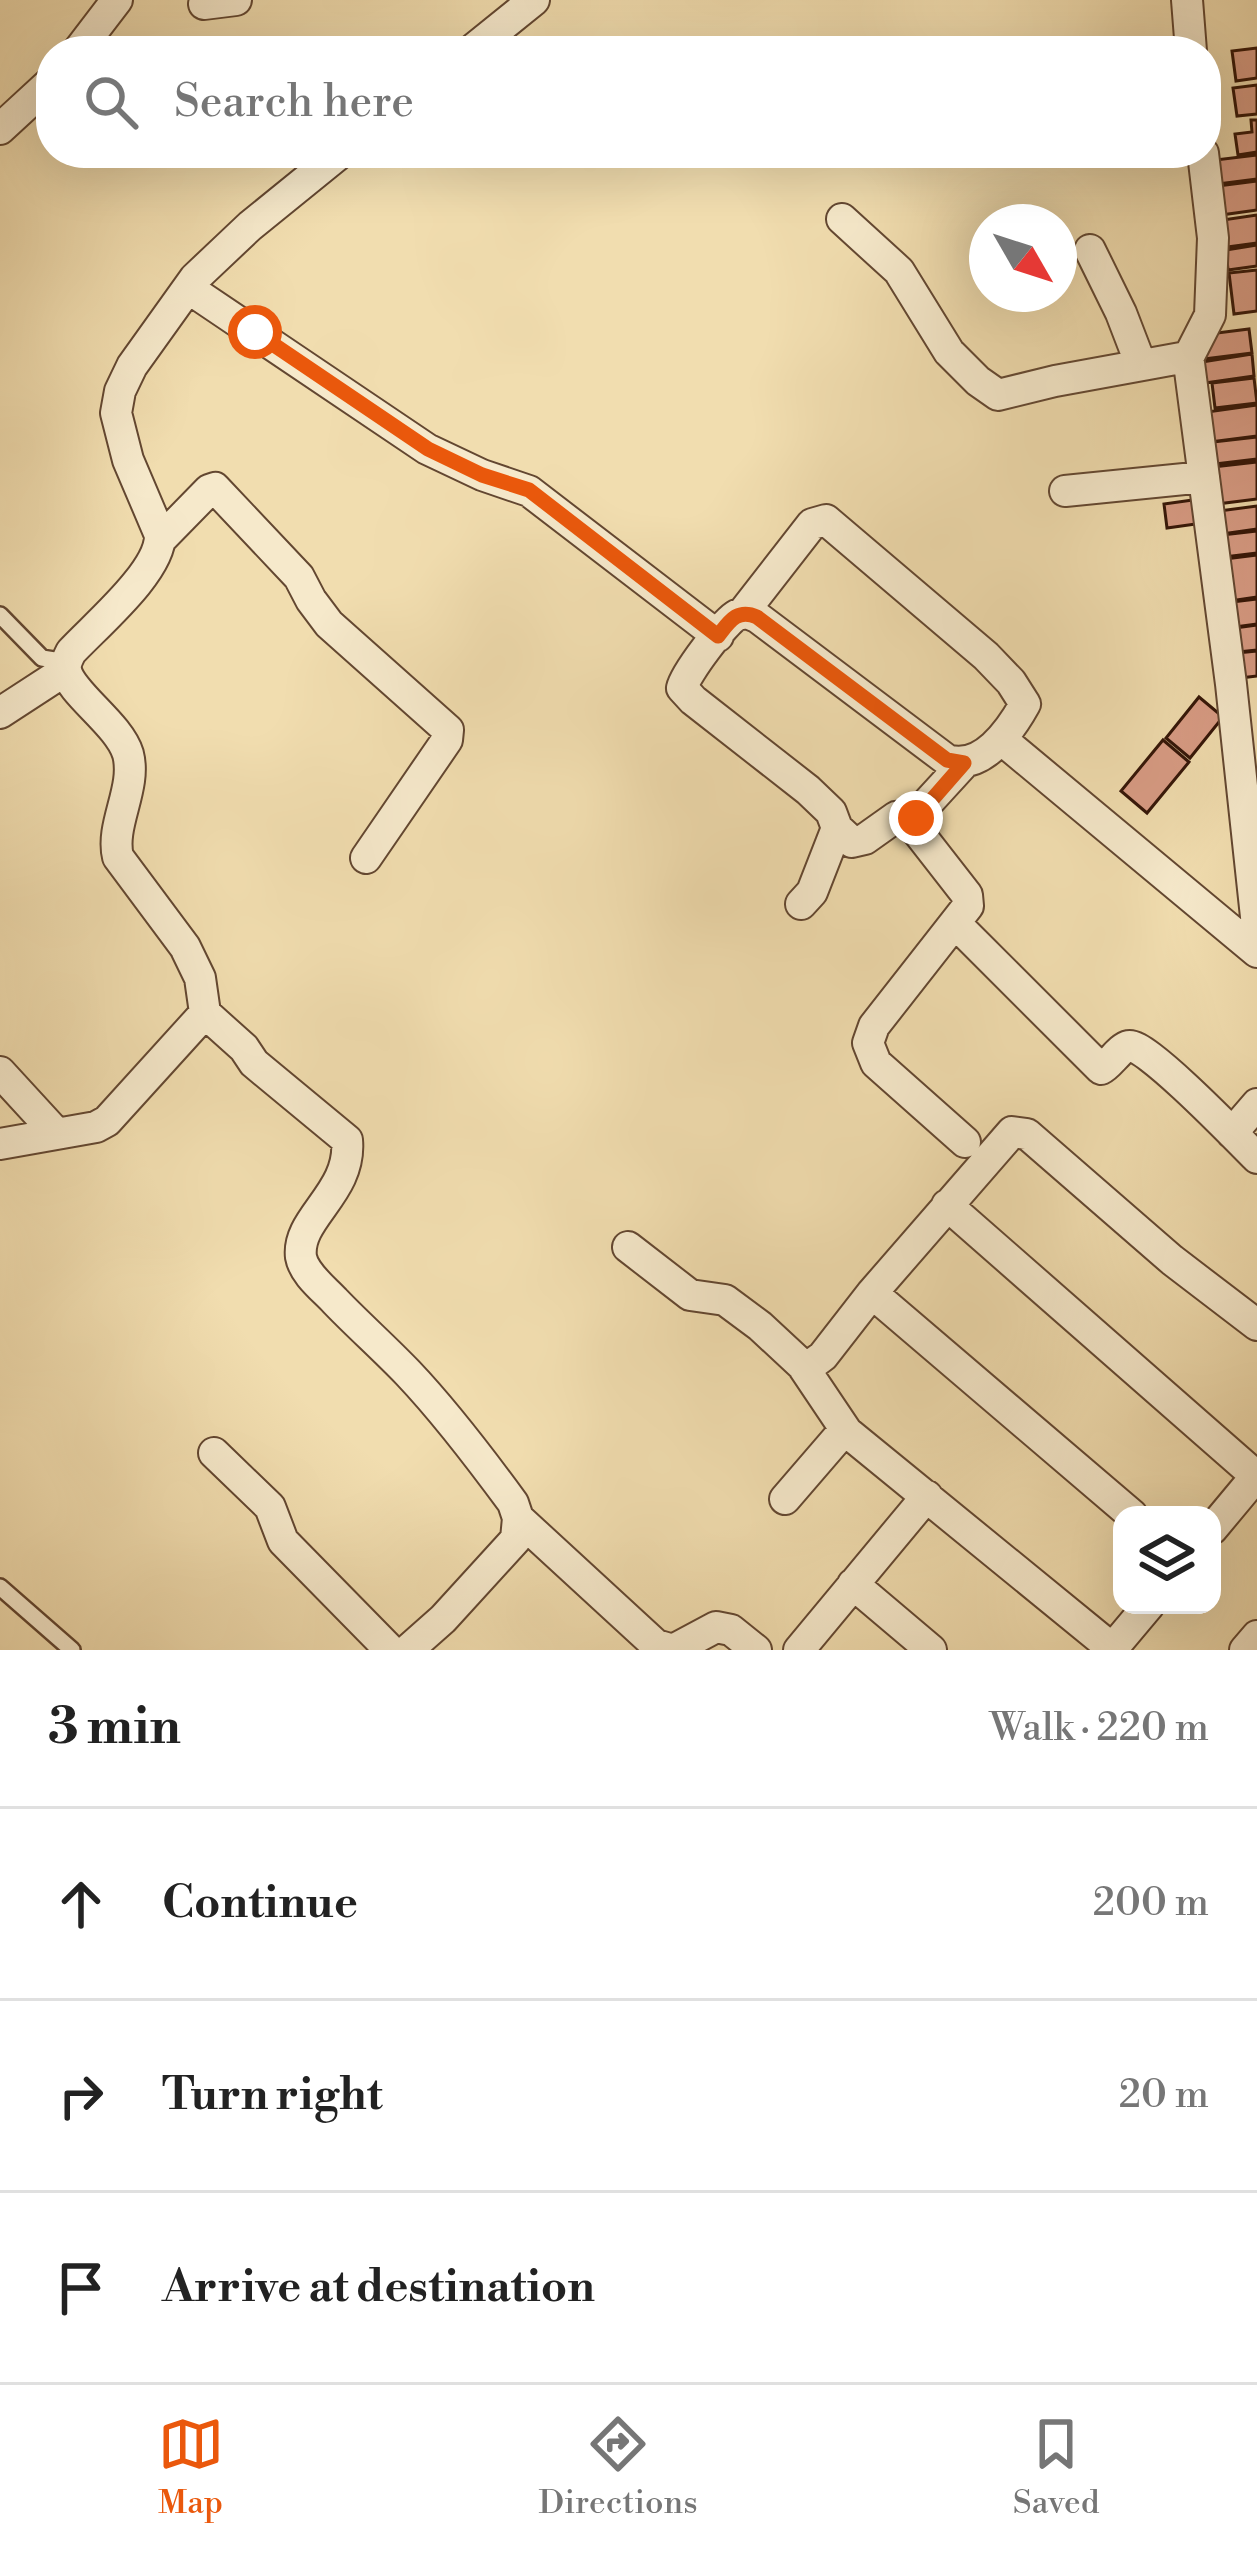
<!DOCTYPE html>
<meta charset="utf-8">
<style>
:root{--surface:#fff;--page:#f6f6f6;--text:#222;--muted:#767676;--line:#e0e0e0;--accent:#ea580c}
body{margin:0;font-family:"Libre Bodoni",serif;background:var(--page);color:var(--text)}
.controls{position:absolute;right:36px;bottom:36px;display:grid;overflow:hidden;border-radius:24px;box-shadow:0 12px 48px #0002}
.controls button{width:108px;height:108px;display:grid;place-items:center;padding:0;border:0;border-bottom:3px solid var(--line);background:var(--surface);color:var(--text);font:60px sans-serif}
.compass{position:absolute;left:969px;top:204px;width:108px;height:108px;border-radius:50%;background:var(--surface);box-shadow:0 12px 48px #0002;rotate:129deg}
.stop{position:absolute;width:36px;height:36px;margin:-27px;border:9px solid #ea580c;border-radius:50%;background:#fff}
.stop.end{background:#ea580c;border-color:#fff;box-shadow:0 3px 12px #0008}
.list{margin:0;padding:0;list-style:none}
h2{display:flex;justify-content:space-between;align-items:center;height:156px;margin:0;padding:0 48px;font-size:51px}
h2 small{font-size:39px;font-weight:400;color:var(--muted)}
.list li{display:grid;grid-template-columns:78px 1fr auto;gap:36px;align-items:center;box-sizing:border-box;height:192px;padding:0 48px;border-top:3px solid var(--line)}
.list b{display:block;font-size:45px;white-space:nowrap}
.list em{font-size:39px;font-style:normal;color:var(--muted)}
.icon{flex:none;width:66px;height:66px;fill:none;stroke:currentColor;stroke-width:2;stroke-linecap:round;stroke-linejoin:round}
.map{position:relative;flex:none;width:1257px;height:1650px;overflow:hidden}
.search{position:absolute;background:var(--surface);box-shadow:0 12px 48px #0002;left:36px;right:36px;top:36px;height:132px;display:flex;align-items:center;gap:30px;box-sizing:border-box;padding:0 42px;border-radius:48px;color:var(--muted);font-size:45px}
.sheet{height:732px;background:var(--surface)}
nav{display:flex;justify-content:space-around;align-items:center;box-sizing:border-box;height:168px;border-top:3px solid var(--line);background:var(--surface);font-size:33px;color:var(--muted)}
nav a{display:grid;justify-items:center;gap:6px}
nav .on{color:var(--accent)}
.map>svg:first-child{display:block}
</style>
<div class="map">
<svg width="1257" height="1650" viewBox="0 0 1257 1650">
<rect width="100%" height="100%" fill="#f1ddaf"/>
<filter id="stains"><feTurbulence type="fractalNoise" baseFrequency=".00167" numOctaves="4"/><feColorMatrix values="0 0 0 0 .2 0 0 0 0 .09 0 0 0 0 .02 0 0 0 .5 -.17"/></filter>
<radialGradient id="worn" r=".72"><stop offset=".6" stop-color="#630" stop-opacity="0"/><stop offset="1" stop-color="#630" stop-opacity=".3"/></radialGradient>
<path fill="#d99c85" stroke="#341507" stroke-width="3" d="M 1257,48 L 1257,78 L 1236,81 L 1232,51 Z
M 1257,85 L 1257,114 L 1237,116 L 1233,88 Z
M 1251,120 L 1257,120 L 1257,152 L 1238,155 L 1235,134 L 1252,132 Z
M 1257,155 L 1257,179 L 1210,185 L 1207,161 Z
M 1257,181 L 1257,210 L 1214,216 L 1210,187 Z
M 1257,215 L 1257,243 L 1220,248 L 1216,221 Z
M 1257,245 L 1257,266 L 1228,270 L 1226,250 Z
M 1257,270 L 1257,311 L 1234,314 L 1229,273 Z
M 1249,329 L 1252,353 L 1204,359 L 1201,335 Z
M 1252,354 L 1254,376 L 1205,383 L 1202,362 Z
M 1254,378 L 1257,403 L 1215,408 L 1212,383 Z
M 1257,405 L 1257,436 L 1210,442 L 1207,412 Z
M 1257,437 L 1257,459 L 1215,464 L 1213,442 Z
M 1257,462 L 1257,499 L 1217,504 L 1213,467 Z
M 1207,498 L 1210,522 L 1167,528 L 1164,504 Z
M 1257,506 L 1257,529 L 1222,534 L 1219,511 Z
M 1257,531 L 1257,553 L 1224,557 L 1222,535 Z
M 1257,555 L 1257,597 L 1230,601 L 1225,559 Z
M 1257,599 L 1257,624 L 1235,627 L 1232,602 Z
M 1257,625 L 1257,650 L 1238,652 L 1235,628 Z
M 1257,651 L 1257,676 L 1240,678 L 1237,653 Z
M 1199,697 L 1223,717 L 1190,758 L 1166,738 Z
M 1163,740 L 1189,762 L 1147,813 L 1121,791 Z"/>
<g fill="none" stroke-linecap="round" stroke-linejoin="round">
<g stroke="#634731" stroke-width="20">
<path id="lane" d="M 0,615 L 42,658 L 67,662
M 0,1587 L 72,1650"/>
</g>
<g stroke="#634731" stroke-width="34">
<path id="street" d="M 1187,0 L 1191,51
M 204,4 L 236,0
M 78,51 L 117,0
M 471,51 L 534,0
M 0,129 L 51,82
M 842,219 L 899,271 L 949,352 L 978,381 L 998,395 L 1055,381 L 1181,358 L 1189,363 L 1231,684 L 1257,926
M 1090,250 L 1121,313 L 1141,365
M 188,288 L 427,449 L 482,475 L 529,491 L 718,636
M 1187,360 L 1210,315 L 1213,238 L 1203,153
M 1065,491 L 1204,477
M 161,539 L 209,490 L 215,488 L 299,577 L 311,600 L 329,624 L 448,730 L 447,740 L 366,858
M 742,614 L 812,524 L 826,520 L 986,656 L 1011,682 L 1025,704 C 1010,731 982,771 947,760 L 757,617 C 748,614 747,611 737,615 C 725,621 685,674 682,688 L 693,700 L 808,790 L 831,812 L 837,828 L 812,892 L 801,904
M 0,713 L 66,670
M 1001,739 L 1257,952
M 964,763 L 921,810 L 914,827 L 967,895 L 968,906 L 874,1026 L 868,1043 L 876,1063 L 965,1142
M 837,828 L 852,842 L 865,839 L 896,817 L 914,827
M 955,923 L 1101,1069 C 1110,1065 1119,1048 1129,1046 C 1146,1043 1240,1141 1257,1158
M 205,1013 L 200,978 L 185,947 L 118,857 C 110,825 137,788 128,754 C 119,724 70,693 66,670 C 65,664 68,658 71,652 C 96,625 161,571 160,535 L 128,460 L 116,413 L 120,391 L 132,366 L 195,278 L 250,226 L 340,153
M 205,1013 L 244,1048 L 254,1063 L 347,1140 C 352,1193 296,1218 301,1257 C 304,1274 324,1289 335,1301 C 358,1325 384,1348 408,1373 C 446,1413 480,1458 513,1503 L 518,1518 L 516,1539 L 443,1619 L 408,1650
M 0,1072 L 56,1133
M 1232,1133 L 1257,1104
M 0,1144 L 96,1127 L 107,1121 L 205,1013
M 947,1205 L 1256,1476
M 628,1247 L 690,1295 L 725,1300 L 760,1326 L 802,1365 L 811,1365 L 823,1356 L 872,1293 L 1012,1132 L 1027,1134 L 1172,1260 L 1257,1325
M 872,1293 L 1132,1515
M 802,1365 L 847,1432
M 214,1453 L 270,1507 L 283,1541 L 390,1650
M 785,1499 L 841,1434 L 847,1432 L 1114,1650
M 518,1518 L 656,1645 L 673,1650 L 716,1627 L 731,1630 L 756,1650
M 1212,1529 L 1257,1475
M 853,1584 L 931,1650
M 1113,1648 L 1149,1605
M 799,1650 L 927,1496
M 1245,1650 L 1257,1636"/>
</g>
<use href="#lane" stroke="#f6e9cb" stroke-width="15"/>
<use href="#street" stroke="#f6e9cb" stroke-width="30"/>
</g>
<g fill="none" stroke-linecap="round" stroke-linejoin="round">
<path stroke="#ea580c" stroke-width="15" d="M 255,332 L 428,449 L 482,475 L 529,490 L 718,636 C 729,622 737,608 757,617 L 947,760 L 964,763 L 916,818"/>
</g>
<rect width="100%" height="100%" filter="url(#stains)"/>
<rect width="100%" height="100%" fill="url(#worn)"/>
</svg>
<div class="controls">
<button><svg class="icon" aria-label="layers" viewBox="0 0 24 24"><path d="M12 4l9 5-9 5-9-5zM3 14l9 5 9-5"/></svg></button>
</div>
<svg class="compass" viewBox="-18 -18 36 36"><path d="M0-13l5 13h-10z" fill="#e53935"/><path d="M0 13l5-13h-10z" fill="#767676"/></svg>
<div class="stop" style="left:255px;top:332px"></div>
<div class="stop end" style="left:916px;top:818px"></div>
<div class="search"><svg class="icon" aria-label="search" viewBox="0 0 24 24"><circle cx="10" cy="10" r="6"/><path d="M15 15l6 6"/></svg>Search here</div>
</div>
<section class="sheet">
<h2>3 min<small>Walk · 220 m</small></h2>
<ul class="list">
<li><svg class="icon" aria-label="ahead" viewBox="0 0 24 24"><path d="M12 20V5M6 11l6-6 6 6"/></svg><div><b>Continue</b></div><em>200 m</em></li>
<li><svg class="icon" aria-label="right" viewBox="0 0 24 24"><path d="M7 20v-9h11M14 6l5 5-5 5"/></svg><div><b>Turn right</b></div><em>20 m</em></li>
<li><svg class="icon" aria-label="arrive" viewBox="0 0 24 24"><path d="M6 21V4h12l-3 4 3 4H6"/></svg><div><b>Arrive at destination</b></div></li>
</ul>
</section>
<nav>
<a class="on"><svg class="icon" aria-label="map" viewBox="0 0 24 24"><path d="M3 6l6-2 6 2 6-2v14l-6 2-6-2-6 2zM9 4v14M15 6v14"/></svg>Map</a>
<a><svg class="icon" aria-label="directions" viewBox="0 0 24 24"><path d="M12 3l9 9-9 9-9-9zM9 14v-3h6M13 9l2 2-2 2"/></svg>Directions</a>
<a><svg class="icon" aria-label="saved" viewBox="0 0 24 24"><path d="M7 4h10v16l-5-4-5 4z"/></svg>Saved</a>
</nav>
